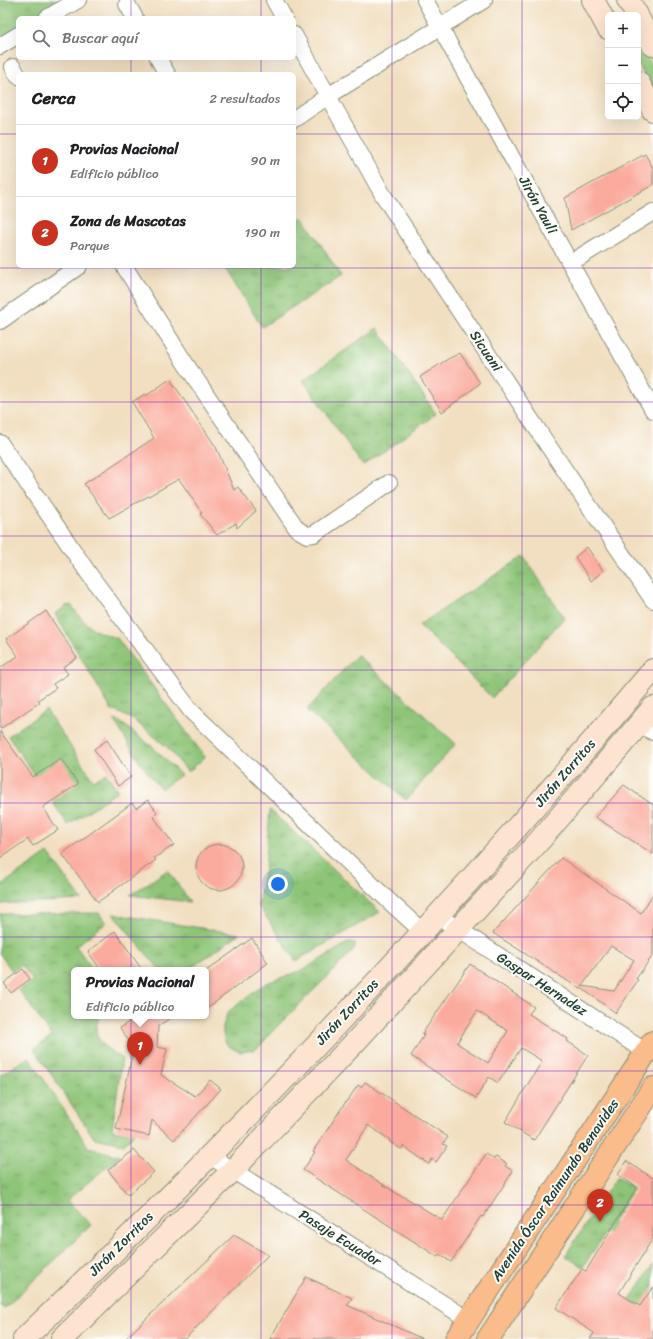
<!DOCTYPE html>
<html lang="es">
<meta charset="utf-8">
<style>
:root{--surface:#fff;--page:#f6f6f6;--text:#202124;--muted:#757577;--line:#e0e0e0;--accent:#c8321e}
body{margin:0;font-family:Sriracha,sans-serif;background:var(--page);color:var(--text)}
.controls{position:absolute;right:12px;top:12px;display:grid;overflow:hidden;border-radius:6px;box-shadow:0 4px 16px #0002}
.controls button{width:36px;height:36px;display:grid;place-items:center;padding:0;border:0;border-bottom:1px solid var(--line);background:var(--surface);color:var(--text);font:20px sans-serif}
.you{position:absolute;left:278px;top:884px;width:14px;height:14px;margin:-10px;border:3px solid #fff;border-radius:50%;background:#1a73e8;box-shadow:0 0 0 6px #1a73e833}
.badge{display:grid;place-items:center;width:26px;height:26px;border-radius:50%;background:var(--accent);color:#fff;font-size:13px;font-weight:700}
.pin{position:absolute;translate:-50% -33px;filter:drop-shadow(0 1px 2px #0008)}
.pin::after{content:'';position:absolute;top:21px;width:14px;height:12px;background:inherit;clip-path:polygon(0 0,100% 0,50% 100%)}
.popup{position:absolute;left:71px;top:967px;width:138px;height:52px;box-sizing:border-box;display:grid;place-content:center;border-radius:6px;background:var(--surface);filter:drop-shadow(0 1px 3px #0005);font-size:13px;white-space:nowrap;color:var(--muted)}
.popup b{font-size:15px;color:var(--text)}
.popup::after{content:'';position:absolute;left:50%;top:100%;margin-left:-8px;border:8px solid transparent;border-top-color:var(--surface)}
.list{margin:0;padding:0;list-style:none}
h2{display:flex;justify-content:space-between;align-items:center;height:52px;margin:0;padding:0 16px;font-size:17px}
h2 small{font-size:13px;font-weight:400;color:var(--muted)}
.list li{display:grid;grid-template-columns:26px 1fr auto;gap:12px;align-items:center;box-sizing:border-box;height:72px;padding:0 16px;border-top:1px solid var(--line)}
.list b{display:block;font-size:15px;white-space:nowrap}
.list p{margin:0;font-size:13px;white-space:nowrap;color:var(--muted)}
.list em{font-size:13px;font-style:normal;color:var(--muted)}
.icon{flex:none;width:22px;height:22px;fill:none;stroke:currentColor;stroke-width:2;stroke-linecap:round;stroke-linejoin:round}
.map{position:relative;flex:none;width:653px;height:1339px;overflow:hidden}
.search{position:absolute;background:var(--surface);box-shadow:0 4px 16px #0002;left:16px;top:16px;width:280px;height:44px;display:flex;align-items:center;gap:10px;box-sizing:border-box;padding:0 14px;border-radius:6px;color:var(--muted);font-size:15px}
.panel{position:absolute;background:var(--surface);box-shadow:0 4px 16px #0002;left:16px;top:72px;width:280px;height:196px;border-radius:6px}
.map>svg:first-child{display:block}
</style>
<div class="map">
<svg width="653" height="1339" viewBox="0 0 653 1339">
<defs>
<pattern id="grass-tufts" width="24" height="20" patternUnits="userSpaceOnUse"><rect width="24" height="20" fill="#8dc477"/><path d="M3 7l-1-3M5 7V3M7 7l1-3M15 17l-1-3M17 17v-4M19 17l1-3" fill="none" stroke="#73a062"/></pattern>
</defs>
<rect width="100%" height="100%" fill="#fdfcf7"/>
<filter id="ink" filterUnits="userSpaceOnUse"><feTurbulence type="fractalNoise" baseFrequency=".025" numOctaves="2"/><feDisplacementMap in="SourceGraphic" scale="8" xChannelSelector="R" yChannelSelector="G"/><feConvolveMatrix kernelMatrix="1 2 1 2 8 2 1 2 1" color-interpolation-filters="sRGB"/></filter>
<filter id="wash" filterUnits="userSpaceOnUse"><feTurbulence type="fractalNoise" baseFrequency=".012" numOctaves="4" result="noise"/><feDisplacementMap in="SourceGraphic" scale="16" xChannelSelector="R" yChannelSelector="G"/><feGaussianBlur stdDeviation="0.9" result="paint"/><feColorMatrix in="noise" values="0 0 0 0 0 0 0 0 0 0 0 0 0 0 0 0 0 1.4 0 .05"/><feComposite in="paint" operator="in"/></filter>
<g filter="url(#wash)">
<rect width="100%" height="100%" fill="#f2dfc1"/>
<path fill="url(#grass-tufts)" stroke="#568056" d="M 0,0 L 86,0 L 55,18 L 18,18 L 18,40 L 0,50 Z
M 638,41 L 653,68 L 653,91 L 638,64 Z
M 303,217 L 341,276 L 262,327 L 224,267 L 226,266 L 294,266 L 294,222 Z
M 377,328 L 436,414 L 363,466 L 303,380 Z
M 524,556 L 564,618 L 492,698 L 419,625 Z
M 71,605 C 86,626 92,631 117,638 L 205,757 L 188,772 L 167,747 L 134,720 L 111,709 L 55,614 L 66,606 Z
M 357,655 L 456,744 L 406,800 L 307,710 Z
M 46,710 L 94,781 L 106,773 L 118,791 L 68,825 L 8,736 Z
M 114,720 L 120,722 L 154,748 L 181,775 L 161,789 L 140,763 Z
M 270,810 L 380,912 L 296,961 L 258,905 L 265,868 Z
M 48,853 L 82,900 L 0,904 L 0,886 Z
M 168,870 L 190,902 L 130,895 Z
M 99,913 L 106,923 L 76,946 L 93,970 L 74,970 L 74,1016 L 100,1016 C 99,1019 96,1025 96,1028 C 96,1043 111,1052 122,1058 L 112,1130 L 134,1134 L 124,1144 L 94,1138 L 34,1049 L 52,1036 L 19,990 L 33,980 L 22,965 L 12,971 L 0,954 L 0,914 Z
M 113,914 L 239,934 L 188,970 L 160,970 Z
M 349,942 L 352,942 L 355,944 L 355,947 L 352,952 L 269,1035 L 260,1046 L 254,1050 L 242,1052 L 235,1050 L 229,1046 L 225,1042 L 223,1033 L 223,1026 L 228,1012 L 266,983 L 303,970 Z
M 29,1057 L 89,1148 L 120,1156 L 67,1200 L 91,1225 L 4,1309 L 0,1306 L 0,1075 Z
M 616,1178 L 634,1188 L 612,1223 L 637,1239 L 631,1248 L 606,1232 L 583,1267 L 565,1256 Z
M 653,1265 L 653,1287 L 643,1308 L 630,1300 Z"/>
<g id="blocks">
<path fill="#fbaa9e" fill-rule="evenodd" d="M 645,154 L 653,168 L 653,185 L 571,230 L 565,198 Z
M 460,353 L 480,383 L 468,393 L 442,412 L 420,377 L 448,359 Z
M 170,379 L 216,447 L 234,490 L 238,487 L 256,511 L 237,528 L 236,523 L 217,535 L 200,514 L 202,513 L 179,479 L 109,518 L 84,484 L 154,438 L 132,402 L 145,394 L 146,396 Z
M 587,547 L 603,571 L 591,581 L 575,557 Z
M 46,611 L 77,658 L 63,667 L 68,674 L 53,684 L 56,688 L 38,700 L 40,702 L 0,729 L 0,668 L 18,656 L 6,639 Z
M 0,731 L 33,777 L 61,759 L 78,784 L 43,807 L 58,830 L 33,846 L 28,839 L 0,858 Z
M 107,740 L 131,777 L 118,786 L 94,749 Z
M 624,785 L 653,805 L 653,854 L 595,817 Z
M 148,800 L 157,812 L 153,816 L 174,845 L 154,858 L 156,860 L 98,902 L 62,854 L 132,803 L 136,808 Z
M196 867a23 23 0 1 1 46 0a23 23 0 1 1-46 0Z
M 561,858 L 641,913 L 653,894 L 653,955 L 636,979 L 638,980 L 616,1013 L 581,988 L 580,989 L 493,933 ZM 611,946 L 634,960 L 614,991 L 582,986 Z
M 115,931 L 142,970 L 101,970 L 88,952 Z
M 252,938 L 268,963 L 206,1009 L 206,971 Z
M 470,964 L 534,1007 L 529,1014 L 568,1039 L 567,1041 L 588,1055 L 534,1140 L 505,1122 L 542,1061 L 521,1048 L 498,1083 L 489,1077 L 476,1098 L 411,1056 L 424,1035 L 422,1034 ZM 477,1011 L 508,1031 L 488,1063 L 457,1043 Z
M 23,969 L 30,979 L 11,993 L 4,983 Z
M 137,1016 L 174,1016 L 158,1026 L 157,1047 L 167,1049 L 161,1075 L 195,1096 L 210,1080 L 221,1089 L 174,1140 L 152,1120 L 149,1136 L 116,1129 L 134,1048 L 120,1028 Z
M 365,1082 L 448,1137 L 443,1144 L 447,1146 L 436,1162 L 432,1159 L 429,1164 L 403,1146 L 401,1149 L 389,1141 L 390,1140 L 368,1125 L 346,1160 L 402,1197 L 403,1196 L 442,1220 L 486,1154 L 494,1159 L 496,1157 L 507,1164 L 505,1166 L 513,1171 L 483,1217 L 481,1216 L 451,1262 L 439,1254 L 438,1257 L 303,1170 L 315,1152 L 313,1151 L 347,1100 L 348,1100 L 358,1085 L 361,1087 Z
M 134,1150 L 154,1172 L 128,1195 L 108,1170 Z
M 626,1161 L 653,1178 L 653,1238 L 619,1293 L 640,1306 L 653,1287 L 653,1339 L 590,1339 L 594,1333 L 556,1308 L 582,1269 L 586,1271 L 637,1187 L 618,1175 Z
M 234,1235 L 268,1255 L 185,1339 L 125,1339 Z
M 306,1277 L 352,1298 L 347,1305 L 423,1339 L 270,1339 Z"/>
</g>
</g>
<g filter="url(#ink)">
<use href="#blocks" fill-opacity="0" stroke="#888e7a" stroke-width="1"/>
<g fill="none" stroke-linecap="round" stroke-linejoin="round">
<g stroke="#888e7a" stroke-width="18">
<path id="street" d="M 274,0 L 284,18
M 425,0 L 570,263 L 653,410
M 127,4 L 135,18
M 47,18 L 78,0
M 294,35 L 383,195 L 549,447 L 653,600
M 0,46 L 18,35
M 158,58 L 167,74
M 13,67 L 18,76
M 294,119 L 328,96 L 484,0
M 570,263 L 653,212
M 124,266 L 185,363 L 297,529 L 307,535 L 314,534 L 389,483
M 0,321 L 79,266
M 0,443 L 89,574 L 191,711 L 390,902 L 423,932
M 640,724 L 653,732
M 438,916 L 646,1052
M 210,1156 L 469,1320"/>
</g>
<g stroke="#888e7a" stroke-width="24">
<path id="secondary" d="M 593,0 L 608,28
M 628,0 L 637,15
M 638,18 L 653,45
M 638,82 L 653,110
M 24,1339 C 245,1127 456,904 653,670
M 62,1339 L 233,1170 L 355,1042 L 540,840 L 653,708"/>
</g>
<g stroke="#888e7a" stroke-width="24">
<path id="primary" d="M 456,1339 L 653,1042
M 488,1339 L 653,1088"/>
</g>
<use href="#street" stroke="#fff" stroke-width="16"/>
<use href="#secondary" stroke="#fde4d0" stroke-width="22"/>
<use href="#primary" stroke="#f9bc8a" stroke-width="22"/>
</g>
</g>
<path fill="none" stroke="#7b2cbf" stroke-width="1" stroke-opacity="0.55" d="M 131,0 L 131,18M 261,0 L 261,18M 392,0 L 392,1339M 522,0 L 522,1339M 131,58 L 131,74M 261,58 L 261,74M 0,134 L 18,134M 294,134 L 653,134M 131,266 L 131,1339M 261,266 L 261,1339M 0,268 L 653,268M 0,402 L 653,402M 0,536 L 653,536M 0,670 L 653,670M 0,803 L 653,803M 0,937 L 653,937M 0,1071 L 653,1071M 0,1205 L 653,1205"/>
<g text-anchor="middle" dominant-baseline="central" stroke-width="4" stroke-linejoin="round" paint-order="stroke">
<g font-size="14" fill="#1f3d34" stroke="#fdfcf7">
<text transform="translate(538 205) rotate(61)">Jirón Yauli</text>
<text transform="translate(486 351) rotate(56)">Sicuani</text>
<text transform="translate(565 773) rotate(-49)">Jirón Zorritos</text>
<text transform="translate(542 984) rotate(33)">Gaspar Hernadez</text>
<text transform="translate(347 1012) rotate(-47)">Jirón Zorritos</text>
<text transform="translate(555 1190) rotate(-56)">Avenida Óscar Raimundo Benavides</text>
<text transform="translate(340 1238) rotate(32)">Pasaje Ecuador</text>
<text transform="translate(121 1244) rotate(-45)">Jirón Zorritos</text>
</g>
</g>
</svg>
<div class="controls">
<button>+</button>
<button>−</button>
<button><svg class="icon" aria-label="locate" viewBox="0 0 24 24"><circle cx="12" cy="12" r="6"/><path d="M12 2v4M12 18v4M2 12h4M18 12h4"/></svg></button>
</div>
<div class="you"></div>
<div class="pin badge" style="left:140px;top:1065px">1</div>
<div class="popup"><b>Provias Nacional</b>Edificio público</div>
<div class="pin badge" style="left:600px;top:1222px">2</div>
<div class="search"><svg class="icon" aria-label="search" viewBox="0 0 24 24"><circle cx="10" cy="10" r="6"/><path d="M15 15l6 6"/></svg>Buscar aquí</div>
<section class="panel">
<h2>Cerca<small>2 resultados</small></h2>
<ul class="list">
<li><span class="badge">1</span><div><b>Provias Nacional</b><p>Edificio público</p></div><em>90 m</em></li>
<li><span class="badge">2</span><div><b>Zona de Mascotas</b><p>Parque</p></div><em>190 m</em></li>
</ul>
</section>
</div>
